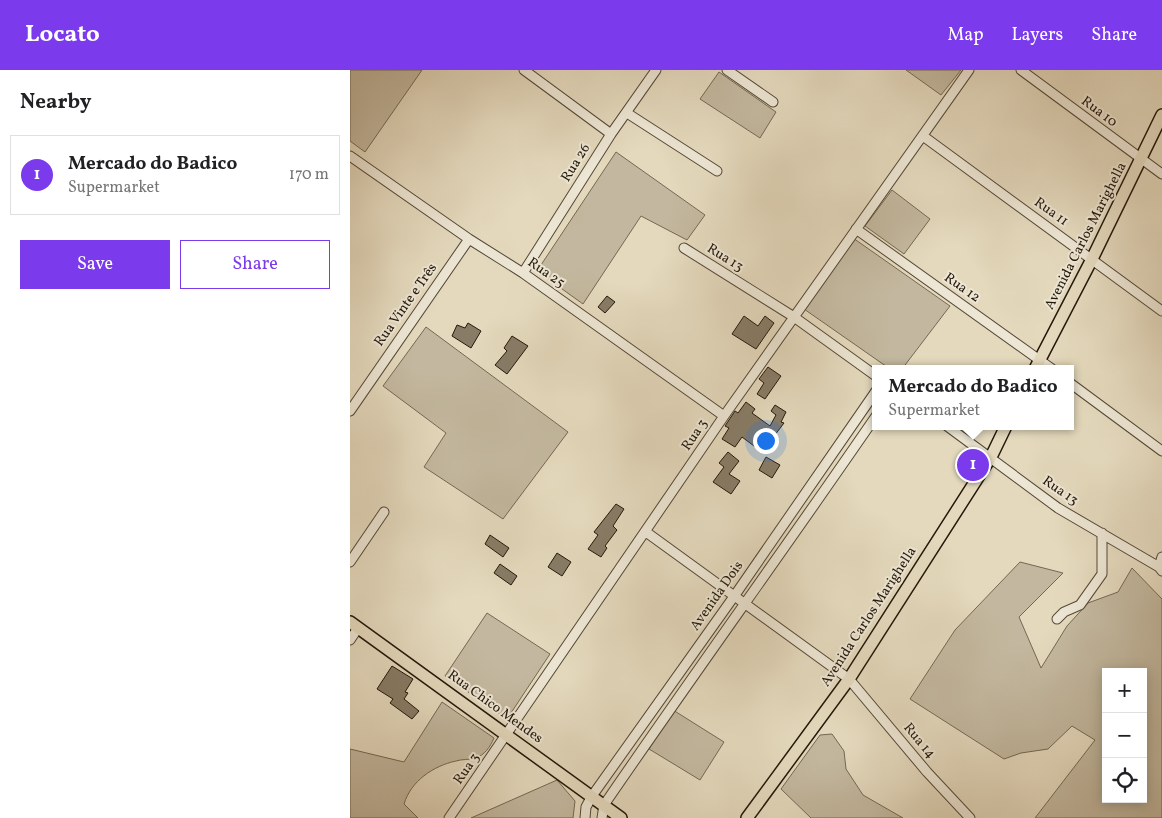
<!DOCTYPE html>
<meta charset="utf-8">
<style>
:root{--surface:#fff;--page:#f6f6f6;--text:#202124;--muted:#757577;--line:#e0e0e0;--accent:#7c3aed}
body{margin:0;font-family:Vollkorn,serif;background:var(--page);color:var(--text)}
.controls{position:absolute;right:15px;bottom:15px;display:grid;overflow:hidden;border-radius:0px;box-shadow:0 2px 12px #0003}
.controls button{width:45px;height:45px;display:grid;place-items:center;padding:0;border:0;border-bottom:1px solid var(--line);background:var(--surface);color:var(--text);font:25px sans-serif}
.you{position:absolute;left:415px;top:370px;width:18px;height:18px;margin:-12px;border:4px solid #fff;border-radius:50%;background:#1a73e8;box-shadow:0 0 0 8px #1a73e833}
.badge{display:grid;place-items:center;width:32px;height:32px;border-radius:50%;background:var(--accent);color:#fff;font-size:16px;font-weight:700}
.pin{position:absolute;translate:-50% -50%;border:2px solid #fff;box-shadow:0 1px 5px #0006}
.popup{position:absolute;left:522px;top:295px;width:202px;height:65px;box-sizing:border-box;display:grid;place-content:center;border-radius:0px;background:var(--surface);filter:drop-shadow(0 1px 4px #0005);font-size:16px;white-space:nowrap;color:var(--muted)}
.popup b{font-size:19px;color:var(--text)}
.popup::after{content:'';position:absolute;left:50%;top:100%;margin-left:-10px;border:10px solid transparent;border-top-color:var(--surface)}
.list{margin:0;padding:0;list-style:none}
h2{display:flex;justify-content:space-between;align-items:center;height:65px;margin:0;padding:0 20px;font-size:21px}
h2 small{font-size:16px;font-weight:400;color:var(--muted)}
.list li{display:grid;grid-template-columns:32px 1fr auto;gap:15px;align-items:center;box-sizing:border-box;height:80px;margin:0 10px 10px;padding:0 10px;border:1px solid var(--line);border-radius:0px}
.list b{display:block;font-size:19px;white-space:nowrap}
.list p{margin:0;font-size:16px;white-space:nowrap;color:var(--muted)}
.list em{font-size:16px;font-style:normal;color:var(--muted)}
.actions{display:flex;gap:10px;padding:15px 20px}
.actions a{flex:1;padding:11px 0;border:1px solid var(--accent);border-radius:0px;text-align:center;font-size:18px;color:var(--accent)}
.actions .main{background:var(--accent);color:#fff}
.icon{flex:none;width:28px;height:28px;fill:none;stroke:currentColor;stroke-width:2;stroke-linecap:round;stroke-linejoin:round}
.map{position:relative;flex:none;width:812px;height:748px;overflow:hidden}
header{display:flex;align-items:center;gap:30px;box-sizing:border-box;height:70px;padding:0 25px;background:var(--accent);color:#fff}
header strong{font-size:24px}
nav{display:flex;gap:28px;margin-inline-start:auto;font-size:18px}
main{display:flex}
aside{flex:1;background:var(--surface)}
.map>svg:first-child{display:block}
</style>
<header>
<strong>Locato</strong>
<nav><a>Map</a><a>Layers</a><a>Share</a></nav>
</header>
<main>
<aside>
<h2>Nearby<small></small></h2>
<ul class="list">
<li><span class="badge">1</span><div><b>Mercado do Badico</b><p>Supermarket</p></div><em>170 m</em></li>
</ul>
<div class="actions"><a class="main">Save</a><a>Share</a></div>
</aside>
<div class="map">
<svg width="812" height="748" viewBox="0 0 812 748">
<rect width="100%" height="100%" fill="#e4d9bd"/>
<filter id="stains"><feTurbulence type="fractalNoise" baseFrequency=".004" numOctaves="4"/><feColorMatrix values="0 0 0 0 .2 0 0 0 0 .09 0 0 0 0 .02 0 0 0 .5 -.17"/></filter>
<radialGradient id="worn" r=".72"><stop offset=".6" stop-color="#630" stop-opacity="0"/><stop offset="1" stop-color="#630" stop-opacity=".3"/></radialGradient>
<path fill="#c3b89f" stroke="#746854" fill-rule="evenodd" d="M 0,0 L 72,0 L 15,82 L 0,71 Z
M 556,0 L 611,0 L 591,25 Z
M 369,2 L 426,42 L 410,68 L 350,29 Z
M 266,82 L 355,145 L 337,170 L 291,146 L 233,234 L 187,201 Z
M 542,120 L 580,149 L 554,184 L 515,156 Z
M 503,168 L 600,236 L 552,299 L 540,299 L 454,239 Z
M 76,257 L 218,362 L 153,449 L 74,397 L 96,363 L 33,316 Z
M 670,492 L 713,503 L 669,547 L 691,598 L 717,556 L 738,533 L 768,522 L 782,498 L 812,529 L 812,748 L 685,748 L 745,670 L 722,656 L 698,679 L 671,683 L 654,689 L 560,629 L 605,560 ZM 756,602 L 793,602 L 793,729 L 756,729 Z
M 137,543 L 200,584 L 157,649 L 95,606 Z
M 92,632 L 144,668 C 140,677 135,685 125,688 C 119,690 112,689 106,691 C 83,696 61,711 54,734 L 68,748 L 0,748 L 0,679 L 54,692 Z
M 323,640 L 374,672 L 350,710 L 299,679 Z
M 482,664 L 494,681 L 496,699 L 513,725 L 553,748 L 461,748 L 431,719 L 470,665 Z
M 207,710 L 225,731 L 223,748 L 121,748 Z"/>
<path fill="#887c67" stroke="#24180a" d="M 257,226 L 265,232 L 255,243 L 248,237 Z
M 394,246 L 408,256 L 415,246 L 424,253 L 406,279 L 382,264 Z
M 118,253 L 131,261 L 121,278 L 102,266 L 107,255 L 115,258 Z
M 162,266 L 178,276 L 157,304 L 145,295 L 157,281 L 154,278 Z
M 418,297 L 431,306 L 415,329 L 407,324 L 414,313 L 409,309 Z
M 396,332 L 405,339 L 402,343 L 420,356 L 426,345 L 421,341 L 425,335 L 436,342 L 431,352 L 434,353 L 412,382 L 392,367 L 385,377 L 372,369 L 379,358 L 375,356 L 385,341 L 388,343 Z
M 378,382 L 389,391 L 379,404 L 390,411 L 381,424 L 363,412 L 374,397 L 369,393 Z
M 416,387 L 430,395 L 422,408 L 409,400 Z
M 266,434 L 274,439 L 263,456 L 267,460 L 255,476 L 257,478 L 251,487 L 238,479 L 248,465 L 244,462 Z
M 140,465 L 159,478 L 153,487 L 135,474 Z
M 207,483 L 221,492 L 212,506 L 198,497 Z
M 150,494 L 167,506 L 161,515 L 144,503 Z
M 42,596 L 63,609 L 55,622 L 58,623 L 54,629 L 69,641 L 62,649 L 40,633 L 43,629 L 27,619 Z"/>
<g fill="none" stroke-linecap="round" stroke-linejoin="round">
<g stroke="#544837" stroke-width="11">
<path id="minor" d="M 174,0 L 261,64
M 377,0 L 423,32
M 671,0 L 812,104
M 277,43 L 367,101
M 573,66 L 812,241
M 0,86 L 119,169 L 173,203 L 374,346
M 506,159 L 702,299
M 334,178 L 444,247 L 526,306
M 173,203 L 261,64 L 306,0
M 720,313 L 812,381
M 0,341 L 119,169
M 597,356 L 708,438 L 809,497 L 812,501
M 296,462 L 499,609 L 577,702 L 620,748
M 0,492 L 34,442
M 809,497 L 812,487
M 707,549 L 714,542 L 730,535 L 752,504 L 752,463
M 0,570 L 8,558
M 99,748 L 374,346 L 619,0
M 235,748 L 236,737 L 242,726 L 385,525 L 526,321
M 252,748 L 254,735 C 343,605 436,477 526,346"/>
</g>
<g stroke="#24180a" stroke-width="14">
<path id="major" d="M 685,299 L 742,189 L 812,45
M 0,552 L 271,748
M 397,748 L 499,609 L 641,387 L 656,356"/>
</g>
<use href="#minor" stroke="#ede6d4" stroke-width="9"/>
<use href="#major" stroke="#e4d9bd" stroke-width="11"/>
</g>
<g text-anchor="middle" dominant-baseline="central" stroke-width="4" stroke-linejoin="round" paint-order="stroke">
<g font-size="14" fill="#24180a" stroke="#ede6d4">
<text transform="translate(749 42) rotate(37)">Rua 10</text>
<text transform="translate(226 93) rotate(-58)">Rua 26</text>
<text transform="translate(701 142) rotate(36)">Rua 11</text>
<text transform="translate(736 166) rotate(-63)">Avenida Carlos Marighella</text>
<text transform="translate(375 188) rotate(32)">Rua 13</text>
<text transform="translate(196 203) rotate(35)">Rua 25</text>
<text transform="translate(612 218) rotate(35)">Rua 12</text>
<text transform="translate(56 235) rotate(-55)">Rua Vinte e Três</text>
<text transform="translate(345 365) rotate(-56)">Rua 3</text>
<text transform="translate(710 421) rotate(35)">Rua 13</text>
<text transform="translate(367 526) rotate(-55)">Avenida Dois</text>
<text transform="translate(519 547) rotate(-57)">Avenida Carlos Marighella</text>
<text transform="translate(145 637) rotate(36)">Rua Chico Mendes</text>
<text transform="translate(569 671) rotate(50)">Rua 14</text>
<text transform="translate(117 699) rotate(-55)">Rua 3</text>
</g>
</g>
<rect width="100%" height="100%" filter="url(#stains)"/>
<rect width="100%" height="100%" fill="url(#worn)"/>
</svg>
<div class="controls">
<button>+</button>
<button>−</button>
<button><svg class="icon" aria-label="locate" viewBox="0 0 24 24"><circle cx="12" cy="12" r="6"/><path d="M12 2v4M12 18v4M2 12h4M18 12h4"/></svg></button>
</div>
<div class="you"></div>
<div class="pin badge" style="left:623px;top:395px">1</div>
<div class="popup"><b>Mercado do Badico</b>Supermarket</div>
</div>
</main>
